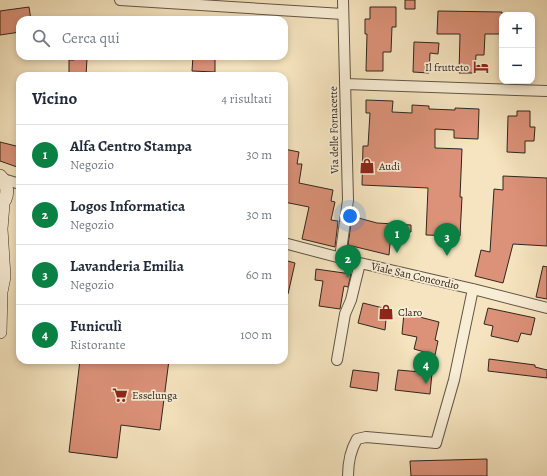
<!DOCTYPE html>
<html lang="it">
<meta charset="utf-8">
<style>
:root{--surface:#fff;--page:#f6f6f7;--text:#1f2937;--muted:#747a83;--line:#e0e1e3;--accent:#0b8043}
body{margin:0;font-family:Alegreya,serif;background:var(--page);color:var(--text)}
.controls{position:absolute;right:12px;top:12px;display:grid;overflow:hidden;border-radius:8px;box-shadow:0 2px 6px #0003}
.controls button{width:36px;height:36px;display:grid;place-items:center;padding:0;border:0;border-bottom:1px solid var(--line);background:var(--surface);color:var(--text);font:20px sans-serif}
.you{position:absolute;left:350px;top:216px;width:14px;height:14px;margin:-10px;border:3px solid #fff;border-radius:50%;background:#1a73e8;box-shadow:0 0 0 6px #1a73e833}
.badge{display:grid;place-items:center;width:26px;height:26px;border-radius:50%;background:var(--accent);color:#fff;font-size:13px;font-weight:700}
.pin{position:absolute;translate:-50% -33px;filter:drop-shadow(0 1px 2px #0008)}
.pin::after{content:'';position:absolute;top:21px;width:14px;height:12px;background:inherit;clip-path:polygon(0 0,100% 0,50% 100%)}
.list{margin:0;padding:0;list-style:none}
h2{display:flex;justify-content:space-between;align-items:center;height:52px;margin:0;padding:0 16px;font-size:17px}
h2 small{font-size:13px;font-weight:400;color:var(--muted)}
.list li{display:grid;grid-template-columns:26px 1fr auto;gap:12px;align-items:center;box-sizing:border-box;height:60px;padding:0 16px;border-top:1px solid var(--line)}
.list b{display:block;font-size:15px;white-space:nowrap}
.list p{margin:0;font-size:13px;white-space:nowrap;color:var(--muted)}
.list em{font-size:13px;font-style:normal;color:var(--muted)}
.icon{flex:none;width:22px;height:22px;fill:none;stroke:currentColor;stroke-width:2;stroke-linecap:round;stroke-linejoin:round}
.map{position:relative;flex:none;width:547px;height:476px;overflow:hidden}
.search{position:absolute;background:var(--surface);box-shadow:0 2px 6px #0003;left:16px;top:16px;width:272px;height:44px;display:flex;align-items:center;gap:10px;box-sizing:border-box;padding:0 14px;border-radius:12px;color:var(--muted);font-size:15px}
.panel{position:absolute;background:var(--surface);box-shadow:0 2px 6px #0003;left:16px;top:72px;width:272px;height:292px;border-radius:12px}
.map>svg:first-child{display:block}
</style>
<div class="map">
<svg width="547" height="476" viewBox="0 0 547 476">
<rect width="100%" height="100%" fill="#f5e4bf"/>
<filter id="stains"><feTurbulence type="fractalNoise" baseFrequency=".005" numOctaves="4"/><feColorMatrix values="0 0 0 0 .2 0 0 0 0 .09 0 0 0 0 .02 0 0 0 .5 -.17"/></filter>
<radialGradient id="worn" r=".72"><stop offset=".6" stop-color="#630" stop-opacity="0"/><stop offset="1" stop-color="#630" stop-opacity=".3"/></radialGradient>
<path fill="#dc9279" stroke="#30261e" d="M 405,0 L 415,0 L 415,9 L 405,9 Z
M 29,7 L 31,20 L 20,20 L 20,32 L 0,35 L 0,11 Z
M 370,7 L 396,7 L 396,27 L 392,27 L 391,52 L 383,52 L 383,71 L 366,71 L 367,34 L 365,34 L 365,19 L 370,19 Z
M 438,11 L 502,12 L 502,34 L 485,34 L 484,55 L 476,55 L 475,73 L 459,73 L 460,34 L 437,34 Z
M 414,42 L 439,43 L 438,54 L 430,53 L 429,73 L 413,72 Z
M 193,56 L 215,56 L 215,72 L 192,71 Z
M 74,58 L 87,59 L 86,75 L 69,74 L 69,60 L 74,60 Z
M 366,100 L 393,101 L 392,112 L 412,113 L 412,105 L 429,106 L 429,109 L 455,110 L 455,108 L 479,109 L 478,139 L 454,138 L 454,130 L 435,129 L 435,148 L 462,149 L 460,197 L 462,197 L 460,236 L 426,235 L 428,188 L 362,185 L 363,146 L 368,146 L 370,113 L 366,113 Z
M 517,111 L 530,111 L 530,127 L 535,127 L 534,141 L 525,141 L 525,153 L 507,152 L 508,116 L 517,116 Z
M 0,142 L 20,147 L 20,168 L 0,161 Z
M 284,149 L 299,152 L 297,164 L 302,164 L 299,183 L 333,190 L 331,201 L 335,202 L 331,220 L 338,221 L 335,247 L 302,239 L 309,207 L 284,202 Z
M 503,176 L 547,178 L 547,246 L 513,244 L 503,283 L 475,276 L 481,250 L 490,252 L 494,189 L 503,190 Z
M 355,217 L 377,223 L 411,225 L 411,232 L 391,232 L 389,255 L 348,245 L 351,224 L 353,225 Z
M 284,260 L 295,263 L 288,294 L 284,294 Z
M 543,266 L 547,267 L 547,299 L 536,297 Z
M 316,269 L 351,274 L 348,287 L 344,286 L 340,309 L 319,306 L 323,281 L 315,280 Z
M 363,303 L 387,309 L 385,330 L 358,323 Z
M 488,308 L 535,318 L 531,335 L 521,333 L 518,342 L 491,336 L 493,326 L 484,324 Z
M 404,313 L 439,322 L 435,340 L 438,341 L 435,355 L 414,349 L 417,337 L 402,334 Z
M 489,359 L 535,365 L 535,367 L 547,370 L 547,378 L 488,371 Z
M 80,360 L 169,360 L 160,430 L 121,425 L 117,458 L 69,452 Z
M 353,370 L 379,373 L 377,391 L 350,387 Z
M 398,370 L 432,373 L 430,394 L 395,390 Z
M 487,459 L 487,476 L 411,476 L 410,461 Z"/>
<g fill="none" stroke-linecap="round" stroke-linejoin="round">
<g stroke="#615646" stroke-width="12">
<path id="street" d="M 120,0 L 343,14
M 345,84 L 547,91
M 3,179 L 20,184
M 284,243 L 360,263 L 473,289 L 547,308
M 340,258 L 348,200 L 343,0
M 337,360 L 345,314 L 351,300 L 360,263
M 348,476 C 348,462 350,451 357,439 L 366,437 L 436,443 L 454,380 L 473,289"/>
</g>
<g stroke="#30261e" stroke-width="14">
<path id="secondary" d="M 0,176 C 9,184 9,198 0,206
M 0,332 L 1,292 L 4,277 L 1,229 L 3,204"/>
</g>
<use href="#street" stroke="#f8edd5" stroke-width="10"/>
<use href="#secondary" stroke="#f8edd5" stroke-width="13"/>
</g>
<defs>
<g id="hotel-bare" transform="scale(1.2)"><path d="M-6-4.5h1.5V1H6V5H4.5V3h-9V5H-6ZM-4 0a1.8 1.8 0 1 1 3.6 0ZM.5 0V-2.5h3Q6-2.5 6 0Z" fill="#8f2418" stroke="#f8edd5" stroke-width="2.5" paint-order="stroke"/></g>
<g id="shop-bare" transform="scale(1.2)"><path d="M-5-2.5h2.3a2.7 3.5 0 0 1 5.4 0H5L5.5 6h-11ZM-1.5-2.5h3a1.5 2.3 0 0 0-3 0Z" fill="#8f2418" stroke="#f8edd5" stroke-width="2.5" paint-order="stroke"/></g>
<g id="supermarket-bare" transform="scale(1.2)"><path d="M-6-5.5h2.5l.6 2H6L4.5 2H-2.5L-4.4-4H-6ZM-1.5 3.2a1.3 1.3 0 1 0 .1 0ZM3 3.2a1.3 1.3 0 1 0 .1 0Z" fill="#8f2418" stroke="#f8edd5" stroke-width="2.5" paint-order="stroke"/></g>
</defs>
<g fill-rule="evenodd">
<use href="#hotel-bare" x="481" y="67"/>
<use href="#shop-bare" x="367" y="166"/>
<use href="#shop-bare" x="386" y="312"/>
<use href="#supermarket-bare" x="120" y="395"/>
</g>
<g text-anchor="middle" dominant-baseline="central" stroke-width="3.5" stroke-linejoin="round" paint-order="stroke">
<g font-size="11" fill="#30261e" stroke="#f8edd5" text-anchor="start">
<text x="469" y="67" text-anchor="end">Il frutteto</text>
<text x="379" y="166">Audi</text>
<text x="398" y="312">Claro</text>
<text x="132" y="395">Esselunga</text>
</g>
<g font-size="11" fill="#30261e" stroke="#f8edd5">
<text transform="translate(334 130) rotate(-91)">Via delle Fornacette</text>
<text transform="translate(415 276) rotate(13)">Viale San Concordio</text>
</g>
</g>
<rect width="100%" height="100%" filter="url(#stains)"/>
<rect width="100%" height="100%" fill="url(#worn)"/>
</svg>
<div class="controls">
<button>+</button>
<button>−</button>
</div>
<div class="you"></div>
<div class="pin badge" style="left:397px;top:253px">1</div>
<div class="pin badge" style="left:348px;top:278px">2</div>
<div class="pin badge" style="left:447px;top:256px">3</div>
<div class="pin badge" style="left:426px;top:384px">4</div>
<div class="search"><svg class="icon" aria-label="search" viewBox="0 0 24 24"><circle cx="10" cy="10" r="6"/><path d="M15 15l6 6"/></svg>Cerca qui</div>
<section class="panel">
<h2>Vicino<small>4 risultati</small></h2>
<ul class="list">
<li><span class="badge">1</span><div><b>Alfa Centro Stampa</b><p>Negozio</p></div><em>30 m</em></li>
<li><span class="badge">2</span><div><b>Logos Informatica</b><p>Negozio</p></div><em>30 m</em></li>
<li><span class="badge">3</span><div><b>Lavanderia Emilia</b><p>Negozio</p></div><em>60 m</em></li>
<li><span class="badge">4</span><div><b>Funiculì</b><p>Ristorante</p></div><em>100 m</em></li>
</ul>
</section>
</div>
